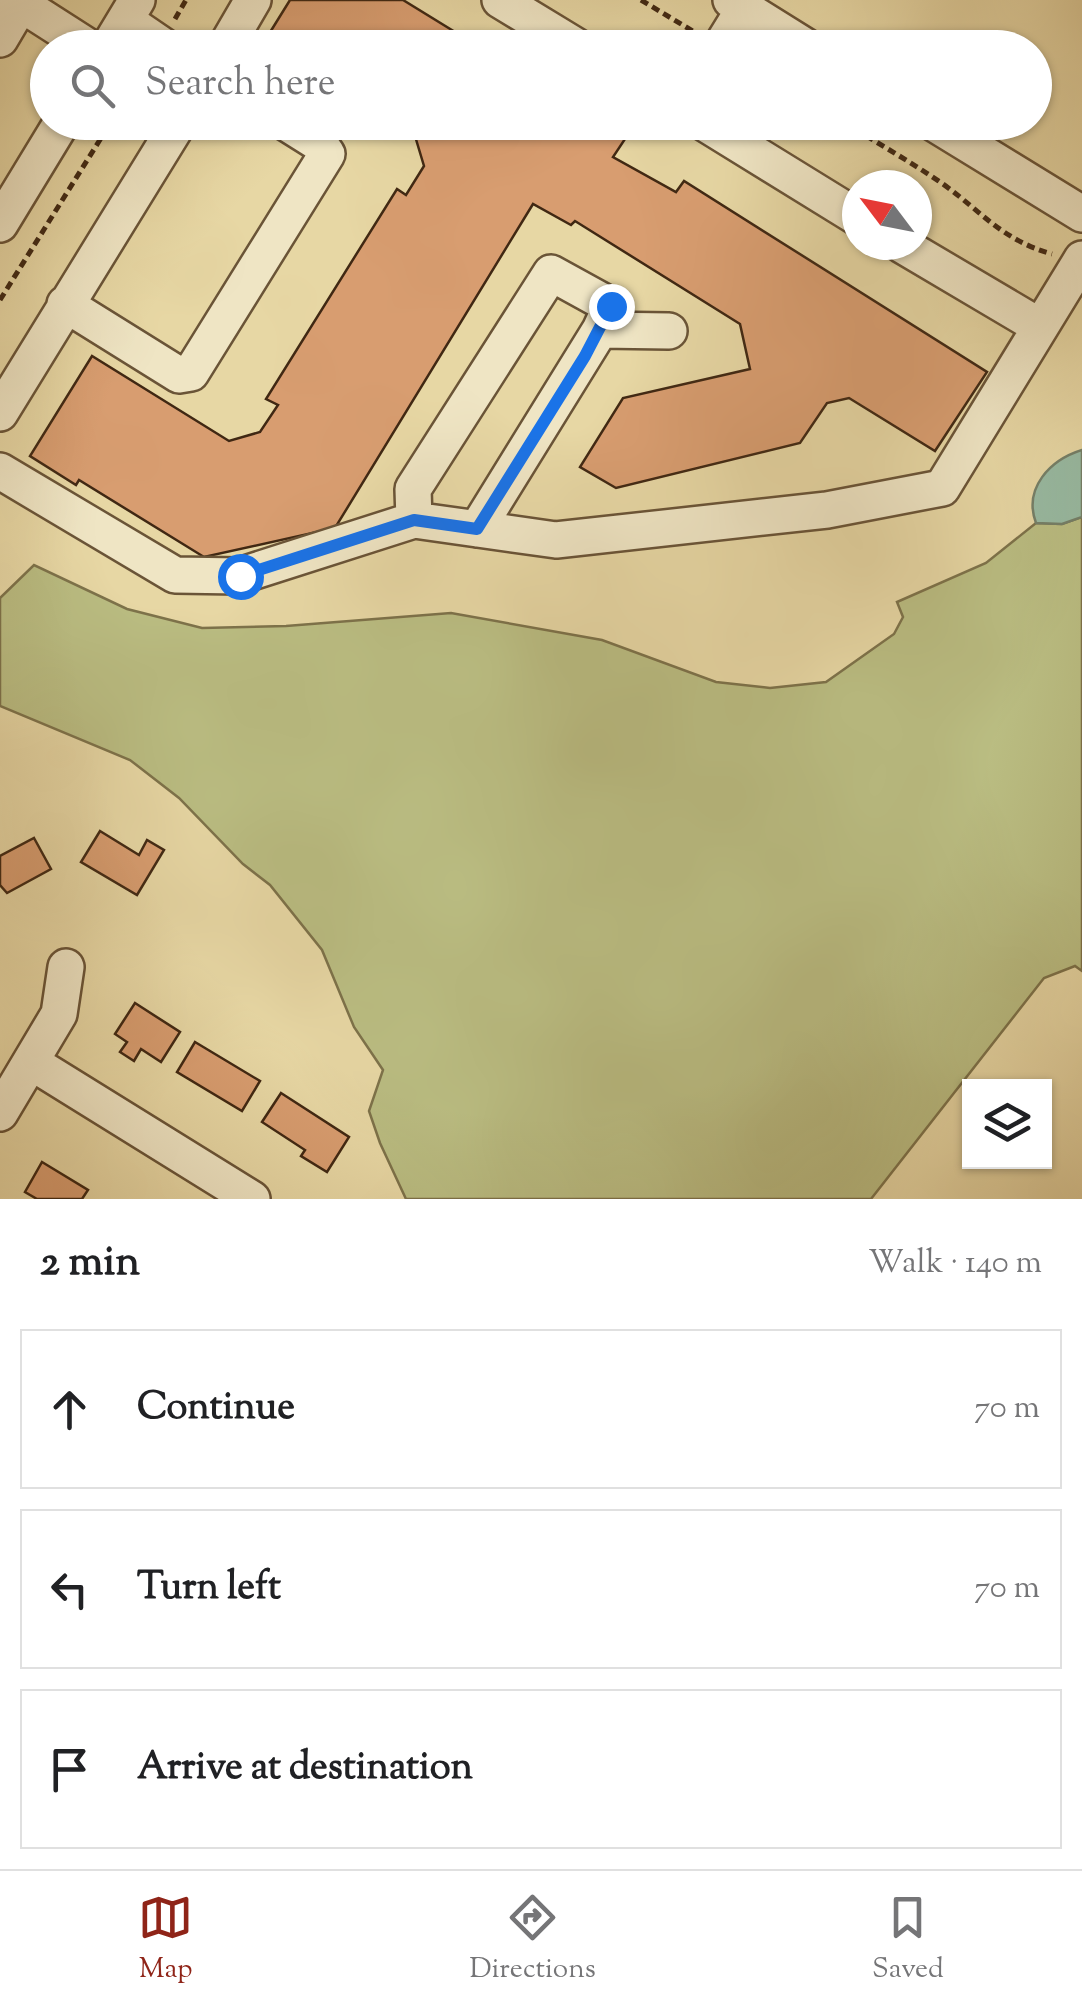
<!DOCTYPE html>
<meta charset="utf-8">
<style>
:root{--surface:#fff;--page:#f6f6f6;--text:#202124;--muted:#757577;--line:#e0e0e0;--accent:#8f2418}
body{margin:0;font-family:"Sorts Mill Goudy",serif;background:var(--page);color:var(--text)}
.controls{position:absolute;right:30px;bottom:30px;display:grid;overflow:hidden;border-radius:0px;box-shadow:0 2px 8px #0004}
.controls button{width:90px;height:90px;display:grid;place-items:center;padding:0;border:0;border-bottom:2px solid var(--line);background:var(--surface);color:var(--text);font:50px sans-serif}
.compass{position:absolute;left:842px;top:170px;width:90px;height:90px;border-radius:50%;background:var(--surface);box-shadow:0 2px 8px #0004;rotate:302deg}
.stop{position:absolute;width:30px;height:30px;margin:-22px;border:8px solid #1a73e8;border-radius:50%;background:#fff}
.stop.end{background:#1a73e8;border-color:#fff;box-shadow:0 2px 10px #0008}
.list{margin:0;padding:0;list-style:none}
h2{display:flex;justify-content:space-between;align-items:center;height:130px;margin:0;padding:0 40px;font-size:42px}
h2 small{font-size:32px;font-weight:400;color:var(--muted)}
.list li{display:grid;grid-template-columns:65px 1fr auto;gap:30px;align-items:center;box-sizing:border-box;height:160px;margin:0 20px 20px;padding:0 20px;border:2px solid var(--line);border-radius:0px}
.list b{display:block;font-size:38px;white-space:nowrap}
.list em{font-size:32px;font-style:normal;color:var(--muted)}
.icon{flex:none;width:55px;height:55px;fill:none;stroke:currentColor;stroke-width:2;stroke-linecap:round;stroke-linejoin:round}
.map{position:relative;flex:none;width:1082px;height:1199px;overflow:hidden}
.search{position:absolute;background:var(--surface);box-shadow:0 2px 8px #0004;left:30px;right:30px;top:30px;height:110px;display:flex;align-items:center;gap:25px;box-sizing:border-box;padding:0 35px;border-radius:55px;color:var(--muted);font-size:38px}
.sheet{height:670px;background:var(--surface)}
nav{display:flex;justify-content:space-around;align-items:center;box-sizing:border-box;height:140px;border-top:2px solid var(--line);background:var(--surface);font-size:28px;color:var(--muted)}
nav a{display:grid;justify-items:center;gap:5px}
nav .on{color:var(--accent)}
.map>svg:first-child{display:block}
</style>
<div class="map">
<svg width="1082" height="1199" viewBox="0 0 1082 1199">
<rect width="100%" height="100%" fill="#e7d7a4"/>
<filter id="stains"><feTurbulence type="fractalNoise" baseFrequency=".002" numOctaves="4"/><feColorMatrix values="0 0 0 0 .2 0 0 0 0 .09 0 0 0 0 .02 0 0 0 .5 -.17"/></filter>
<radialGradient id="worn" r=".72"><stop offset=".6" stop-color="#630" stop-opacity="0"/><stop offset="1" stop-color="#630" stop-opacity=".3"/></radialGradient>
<path fill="#babd82" stroke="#7d724a" stroke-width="2.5" d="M 1082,517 L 1082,971 L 1075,966 L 1044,978 L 871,1199 L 406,1199 L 380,1143 L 369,1111 L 383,1070 L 354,1027 L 322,950 L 270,885 L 243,864 L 179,798 L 130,760 L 0,706 L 0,598 L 34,565 L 127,609 L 202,628 L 286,626 L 451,613 L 602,640 L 716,682 L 770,688 L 826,682 L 894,634 L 903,617 L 897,602 L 986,563 L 1036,523 L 1062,524 Z"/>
<path fill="#98baa2" stroke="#758069" stroke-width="2.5" d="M 1082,450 L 1082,517 L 1062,524 L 1036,523 C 1023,488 1050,460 1082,450 Z"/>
<path fill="#d89d70" stroke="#402813" stroke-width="2.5" d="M 290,0 L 403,0 L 481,48 L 273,48 L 264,42 Z
M 394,122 L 604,122 L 627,136 L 613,157 L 676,192 L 684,181 L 987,372 L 935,451 L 849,398 L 827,403 L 800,443 L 616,488 L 580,467 L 623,398 L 750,369 L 740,324 L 575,221 L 571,225 L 533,204 L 335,528 L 204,557 L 79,480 L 76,485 L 30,456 L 92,356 L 229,441 L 260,432 L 278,405 L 266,399 L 397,189 L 406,195 L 424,166 L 415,136 Z
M 100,831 L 139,855 L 147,840 L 164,850 L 137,895 L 81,862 Z
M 34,838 L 51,869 L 7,893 L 0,885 L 0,856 Z
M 135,1003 L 180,1032 L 161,1062 L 141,1049 L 134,1061 L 120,1052 L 127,1042 L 115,1034 Z
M 195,1042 L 260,1081 L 242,1111 L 177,1072 Z
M 281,1093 L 349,1137 L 327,1172 L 301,1156 L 305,1150 L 262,1122 Z
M 42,1162 L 88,1190 L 82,1199 L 37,1199 L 25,1192 Z"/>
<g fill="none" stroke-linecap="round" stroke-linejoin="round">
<g stroke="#6a5437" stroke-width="40">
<path id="minor" d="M 15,0 L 90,48
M 500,0 L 579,48
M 731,0 L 808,48
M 125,20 L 166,48
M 0,39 L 23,0
M 108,48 L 137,0
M 225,48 L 253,0
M 720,48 L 744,9
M 703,122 L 857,217
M 932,122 L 1082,214
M 0,224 L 62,122
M 902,245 L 1039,326
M 65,304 L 179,375 L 191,373 L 327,154 L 320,144 L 285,122
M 0,413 L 179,122
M 0,471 L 175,575 L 239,576 L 414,520 L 556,540 L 827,510 L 942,488 L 1082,259
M 414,520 L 413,489 L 551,273 L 611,306 L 600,330
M 477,529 L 600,330 L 669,331
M 31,1062 L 252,1199
M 0,1113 L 59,1014 L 66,967"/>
</g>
<path stroke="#402813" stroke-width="5" stroke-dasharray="8 5" stroke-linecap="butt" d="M 641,0 L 696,33
M 175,19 L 186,0
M 844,122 C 877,143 911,162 943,184 C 982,212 1002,240 1052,254
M 0,300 L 111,122"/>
<use href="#minor" stroke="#efe5c4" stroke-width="35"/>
</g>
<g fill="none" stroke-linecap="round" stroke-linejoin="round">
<path stroke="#1a73e8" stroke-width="12" d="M 240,576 L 414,520 L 477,529 L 585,356 L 611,306"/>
</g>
<rect width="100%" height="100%" filter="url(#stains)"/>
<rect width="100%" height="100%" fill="url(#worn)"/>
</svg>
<div class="controls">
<button><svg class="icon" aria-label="layers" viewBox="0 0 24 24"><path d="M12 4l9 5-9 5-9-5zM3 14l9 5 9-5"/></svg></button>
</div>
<svg class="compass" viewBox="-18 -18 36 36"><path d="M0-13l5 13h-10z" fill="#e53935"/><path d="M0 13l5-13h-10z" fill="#757577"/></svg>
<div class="stop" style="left:240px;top:576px"></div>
<div class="stop end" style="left:611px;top:306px"></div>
<div class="search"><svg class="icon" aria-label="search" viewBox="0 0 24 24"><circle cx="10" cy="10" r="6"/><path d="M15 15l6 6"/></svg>Search here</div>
</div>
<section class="sheet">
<h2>2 min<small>Walk · 140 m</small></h2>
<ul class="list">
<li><svg class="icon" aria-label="ahead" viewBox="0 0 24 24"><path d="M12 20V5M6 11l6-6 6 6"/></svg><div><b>Continue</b></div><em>70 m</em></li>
<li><svg class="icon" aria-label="left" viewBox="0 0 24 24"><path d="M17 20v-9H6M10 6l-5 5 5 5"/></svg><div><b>Turn left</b></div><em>70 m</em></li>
<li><svg class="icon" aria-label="arrive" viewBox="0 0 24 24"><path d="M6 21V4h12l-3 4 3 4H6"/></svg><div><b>Arrive at destination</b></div></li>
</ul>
</section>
<nav>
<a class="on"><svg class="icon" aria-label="map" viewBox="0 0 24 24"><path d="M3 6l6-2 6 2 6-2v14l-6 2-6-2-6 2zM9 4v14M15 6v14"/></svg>Map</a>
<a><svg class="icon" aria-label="directions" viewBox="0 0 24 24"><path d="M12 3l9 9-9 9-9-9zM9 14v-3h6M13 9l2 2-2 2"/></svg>Directions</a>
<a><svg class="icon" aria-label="saved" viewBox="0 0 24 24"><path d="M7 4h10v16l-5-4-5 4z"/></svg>Saved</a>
</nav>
